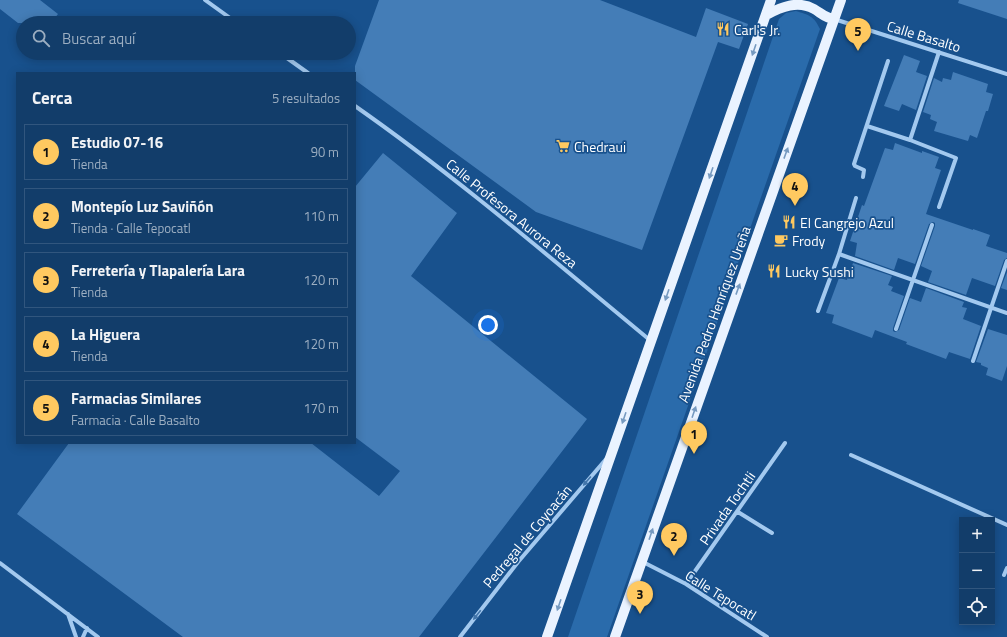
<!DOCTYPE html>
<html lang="es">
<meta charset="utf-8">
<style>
:root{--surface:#123d6a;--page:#1f4872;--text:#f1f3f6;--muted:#9caec1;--line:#31567e;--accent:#ffc960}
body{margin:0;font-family:"Titillium Web",sans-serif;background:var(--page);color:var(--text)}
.controls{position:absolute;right:12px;bottom:12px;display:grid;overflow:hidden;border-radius:0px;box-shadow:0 2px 10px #0003}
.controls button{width:36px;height:36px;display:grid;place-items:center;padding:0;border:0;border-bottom:1px solid var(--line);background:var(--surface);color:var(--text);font:20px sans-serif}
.you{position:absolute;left:488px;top:325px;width:14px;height:14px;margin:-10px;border:3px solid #fff;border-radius:50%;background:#1a73e8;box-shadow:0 0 0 6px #1a73e833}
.badge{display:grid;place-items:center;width:26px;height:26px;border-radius:50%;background:var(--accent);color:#111;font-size:13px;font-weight:700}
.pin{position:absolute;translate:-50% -33px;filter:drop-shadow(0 1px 2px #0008)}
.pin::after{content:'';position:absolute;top:21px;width:14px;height:12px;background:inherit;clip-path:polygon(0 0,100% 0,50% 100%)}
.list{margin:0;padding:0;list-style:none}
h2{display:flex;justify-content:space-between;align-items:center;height:52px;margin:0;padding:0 16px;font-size:17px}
h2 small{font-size:13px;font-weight:400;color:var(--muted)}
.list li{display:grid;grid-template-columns:26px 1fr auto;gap:12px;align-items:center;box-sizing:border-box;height:56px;margin:0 8px 8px;padding:0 8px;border:1px solid var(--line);border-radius:0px}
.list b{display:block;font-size:15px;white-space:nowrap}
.list p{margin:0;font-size:13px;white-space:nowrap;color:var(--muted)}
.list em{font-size:13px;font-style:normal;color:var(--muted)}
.icon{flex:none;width:22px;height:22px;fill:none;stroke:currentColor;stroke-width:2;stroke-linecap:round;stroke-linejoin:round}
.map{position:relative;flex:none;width:1007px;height:637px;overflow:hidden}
.search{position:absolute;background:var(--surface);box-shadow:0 2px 10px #0003;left:16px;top:16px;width:340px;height:44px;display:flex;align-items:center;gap:10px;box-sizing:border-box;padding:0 14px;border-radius:22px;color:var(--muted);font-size:15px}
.panel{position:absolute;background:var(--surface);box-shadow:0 2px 10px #0003;left:16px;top:72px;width:340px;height:372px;border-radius:0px}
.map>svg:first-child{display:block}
</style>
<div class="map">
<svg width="1007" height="637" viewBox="0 0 1007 637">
<rect width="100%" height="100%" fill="#18518d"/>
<path fill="#2a6bab" d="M 796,11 C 809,15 814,16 820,29 L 607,637 L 568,637 L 779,19 L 786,13 Z"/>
<path fill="#447db7" d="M 0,0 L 40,0 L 58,14 L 51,23 L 18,23 L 0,9 Z
M 379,0 L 600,0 L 696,37 L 706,8 L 748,24 L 739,49 L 718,42 L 642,250 L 536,212 L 355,80 L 355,66 Z
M 959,0 L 1007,0 L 1007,19 L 958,3 Z
M 904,55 L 920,61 L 916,72 L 927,76 L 916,110 L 902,104 L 899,111 L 884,106 Z
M 953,72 L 988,84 L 986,92 L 993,94 L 988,111 L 986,111 L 977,138 L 970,135 L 968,141 L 934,131 L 937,122 L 930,119 L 931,115 L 923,112 L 934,78 L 942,82 L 943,78 L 951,80 Z
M 895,143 L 922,153 L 922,151 L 939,157 L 935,168 L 941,170 L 926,214 L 973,230 L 973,229 L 990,235 L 986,246 L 1007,253 L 1007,258 L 1004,260 L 995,286 L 972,278 L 966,295 L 928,282 L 932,271 L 921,266 L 935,226 L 935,223 L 933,222 L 929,224 L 915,264 L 898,258 L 894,270 L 855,256 L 857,243 L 850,241 L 862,205 L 864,206 L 885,148 L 893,150 Z
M 383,153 L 457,213 L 411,276 L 587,419 L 419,637 L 183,637 L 17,514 L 69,443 L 311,443 L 379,496 L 400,471 L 355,437 L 355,187 Z
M 853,263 L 892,276 L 888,285 L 893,287 L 891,291 L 904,296 L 893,328 L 893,331 L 895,332 L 899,330 L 910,298 L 921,302 L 926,288 L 964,302 L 962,307 L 967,308 L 963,319 L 981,326 L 970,359 L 949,352 L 946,359 L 906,344 L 907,342 L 875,330 L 872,338 L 832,323 L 834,315 L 826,313 L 839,278 L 847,280 Z
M 1007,272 L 1007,290 L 1001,288 Z
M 988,329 L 1007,335 L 1007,366 L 1002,381 L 986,375 L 988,368 L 981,365 L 981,363 L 976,362 Z"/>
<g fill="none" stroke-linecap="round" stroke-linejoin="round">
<path stroke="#a3c9ef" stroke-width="4" d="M 205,0 L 237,23
M 834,19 L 1007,74
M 280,53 L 308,73
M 355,106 C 458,178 554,261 651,341
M 867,126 L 910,140 L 956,158 L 939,207
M 910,140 L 939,52
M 863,177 L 864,170 L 855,166 L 854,164 L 888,61
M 839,254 L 1007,313
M 818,311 L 839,254 L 856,198
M 896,329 L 932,225
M 973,361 L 1007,261
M 851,455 L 1007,525
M 738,512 L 772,533
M 643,562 L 686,584 L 767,637
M 0,563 L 98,637
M 1004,575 L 1007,568
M 686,584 L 785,443
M 68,614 L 76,637
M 83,637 L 87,628
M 460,637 L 518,562 L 607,458"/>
<path stroke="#eaf3ff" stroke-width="10" d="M 766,15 C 781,7 798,0 814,9 C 821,13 825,18 834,19
M 547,637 L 771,0
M 615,637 L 841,0"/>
</g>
<defs><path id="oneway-solid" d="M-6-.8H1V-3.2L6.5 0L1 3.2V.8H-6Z"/></defs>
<g fill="#769ac0">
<use href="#oneway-solid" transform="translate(754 50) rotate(109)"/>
<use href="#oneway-solid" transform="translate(786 153) rotate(-70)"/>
<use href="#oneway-solid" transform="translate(711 173) rotate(109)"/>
<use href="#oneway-solid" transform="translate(738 289) rotate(-70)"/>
<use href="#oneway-solid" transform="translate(667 295) rotate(109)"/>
<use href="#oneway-solid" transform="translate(694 412) rotate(-71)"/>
<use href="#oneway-solid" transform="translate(624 418) rotate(109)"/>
<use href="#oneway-solid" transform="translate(651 534) rotate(-71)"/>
<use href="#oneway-solid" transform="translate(559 605) rotate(109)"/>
</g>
<g fill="#4275aa">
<use href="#oneway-solid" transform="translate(587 481) rotate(130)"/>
<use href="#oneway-solid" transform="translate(477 615) rotate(128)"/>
</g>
<defs>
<g id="restaurant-bare" transform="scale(1.08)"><path d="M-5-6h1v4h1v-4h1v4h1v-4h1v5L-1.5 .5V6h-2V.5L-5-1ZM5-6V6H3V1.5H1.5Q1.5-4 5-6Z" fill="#ffc960" stroke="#18518d" stroke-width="2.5" paint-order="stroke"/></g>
<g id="supermarket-bare" transform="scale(1.08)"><path d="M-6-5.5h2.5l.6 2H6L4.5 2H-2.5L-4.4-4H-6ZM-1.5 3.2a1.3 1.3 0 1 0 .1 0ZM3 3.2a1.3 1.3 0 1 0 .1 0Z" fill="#ffc960" stroke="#18518d" stroke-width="2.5" paint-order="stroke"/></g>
<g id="cafe-bare" transform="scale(1.08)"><path d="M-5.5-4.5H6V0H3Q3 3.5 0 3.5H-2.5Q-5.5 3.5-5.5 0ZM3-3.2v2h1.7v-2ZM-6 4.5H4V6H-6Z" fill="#ffc960" stroke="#18518d" stroke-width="2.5" paint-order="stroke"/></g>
</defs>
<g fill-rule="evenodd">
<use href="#restaurant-bare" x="723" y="29"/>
<use href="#supermarket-bare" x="563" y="146"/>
<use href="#restaurant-bare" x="789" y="222"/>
<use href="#cafe-bare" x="781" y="240"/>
<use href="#restaurant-bare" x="774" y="271"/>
</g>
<g text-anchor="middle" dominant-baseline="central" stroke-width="3.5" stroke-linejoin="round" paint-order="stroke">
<g font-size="14" fill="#fff" stroke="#18518d" text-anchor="start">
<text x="734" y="29">Carl's Jr.</text>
<text x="574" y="146">Chedraui</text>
<text x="800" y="222">El Cangrejo Azul</text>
<text x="792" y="240">Frody</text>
<text x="785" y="271">Lucky Sushi</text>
</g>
<g font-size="14" fill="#fff" stroke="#18518d">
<text transform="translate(924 36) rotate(17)">Calle Basalto</text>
<text transform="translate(512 213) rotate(39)">Calle Profesora Aurora Reza</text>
<text transform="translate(714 314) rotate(-70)">Avenida Pedro Henríquez Ureña</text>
<text transform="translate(727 508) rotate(-55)">Privada Tochtli</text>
<text transform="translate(527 536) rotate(-50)">Pedregal de Coyoacán</text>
<text transform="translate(721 595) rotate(32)">Calle Tepocatl</text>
</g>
</g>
</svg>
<div class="controls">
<button>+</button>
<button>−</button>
<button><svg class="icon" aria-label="locate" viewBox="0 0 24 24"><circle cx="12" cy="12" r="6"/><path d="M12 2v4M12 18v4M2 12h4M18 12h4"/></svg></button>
</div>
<div class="you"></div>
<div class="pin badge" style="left:694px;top:454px">1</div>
<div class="pin badge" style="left:674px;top:556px">2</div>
<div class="pin badge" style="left:640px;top:614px">3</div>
<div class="pin badge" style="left:795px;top:206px">4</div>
<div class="pin badge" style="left:858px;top:51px">5</div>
<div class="search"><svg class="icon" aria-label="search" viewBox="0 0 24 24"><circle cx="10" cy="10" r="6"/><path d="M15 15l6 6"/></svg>Buscar aquí</div>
<section class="panel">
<h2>Cerca<small>5 resultados</small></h2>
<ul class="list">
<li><span class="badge">1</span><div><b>Estudio 07-16</b><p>Tienda</p></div><em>90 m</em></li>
<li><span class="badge">2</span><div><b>Montepío Luz Saviñón</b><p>Tienda · Calle Tepocatl</p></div><em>110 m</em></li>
<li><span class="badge">3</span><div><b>Ferretería y Tlapalería Lara</b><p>Tienda</p></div><em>120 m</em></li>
<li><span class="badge">4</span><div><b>La Higuera</b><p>Tienda</p></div><em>120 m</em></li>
<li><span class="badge">5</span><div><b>Farmacias Similares</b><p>Farmacia · Calle Basalto</p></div><em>170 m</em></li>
</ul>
</section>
</div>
